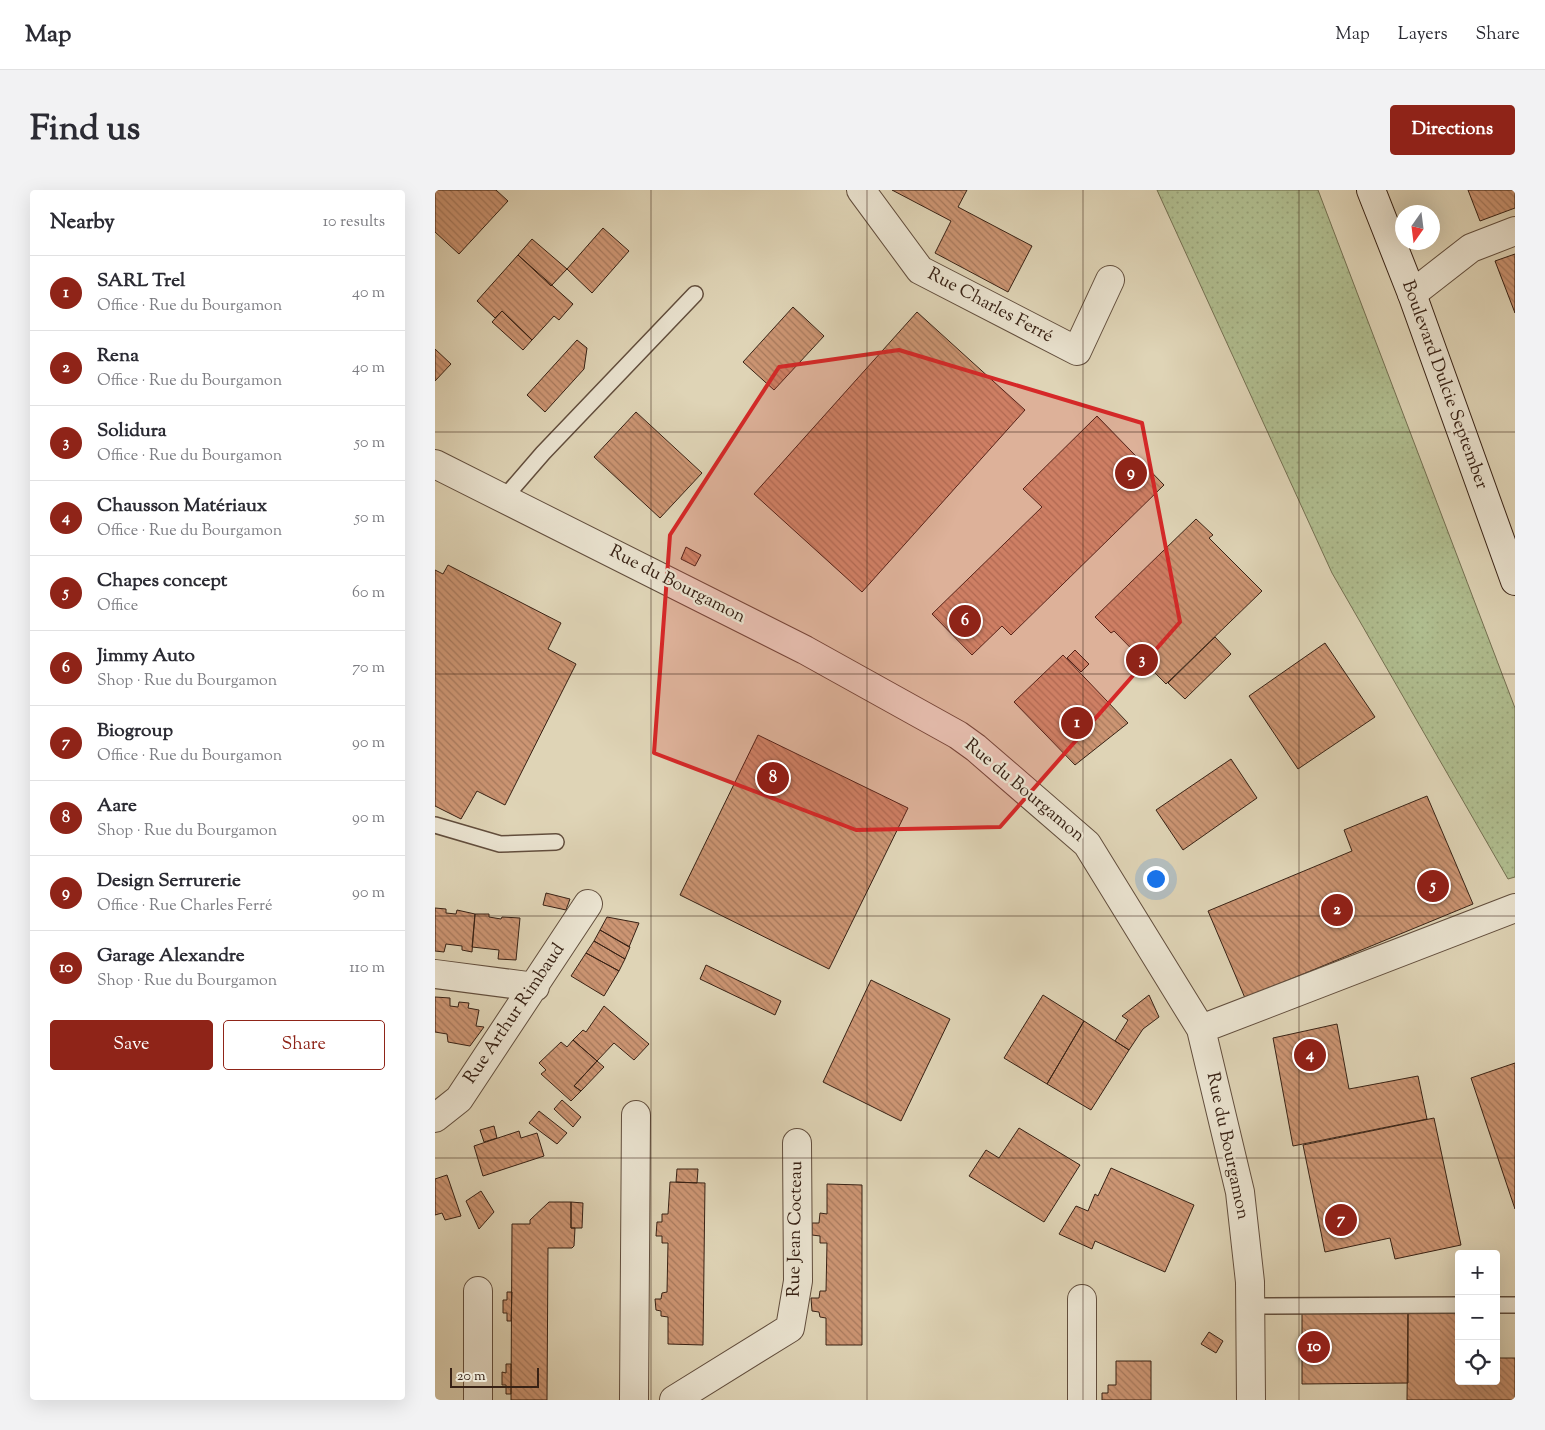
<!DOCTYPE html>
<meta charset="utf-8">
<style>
:root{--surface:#fff;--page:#f2f2f3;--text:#2b2b33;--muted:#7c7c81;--line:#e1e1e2;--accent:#8f2418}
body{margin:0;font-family:"Sorts Mill Goudy",serif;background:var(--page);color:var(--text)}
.controls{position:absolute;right:15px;bottom:15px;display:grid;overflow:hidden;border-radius:5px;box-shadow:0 5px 20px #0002}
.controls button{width:45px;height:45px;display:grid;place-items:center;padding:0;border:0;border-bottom:1px solid var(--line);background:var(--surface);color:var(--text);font:25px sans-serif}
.compass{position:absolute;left:960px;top:15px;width:45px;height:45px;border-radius:50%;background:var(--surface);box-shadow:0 5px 20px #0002;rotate:194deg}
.scale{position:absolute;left:15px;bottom:12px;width:89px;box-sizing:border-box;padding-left:5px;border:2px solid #382215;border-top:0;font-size:14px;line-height:18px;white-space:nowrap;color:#382215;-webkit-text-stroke:4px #eae3d0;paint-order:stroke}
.you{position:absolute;left:720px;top:688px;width:18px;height:18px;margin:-12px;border:4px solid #fff;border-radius:50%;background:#1a73e8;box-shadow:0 0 0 8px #1a73e833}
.badge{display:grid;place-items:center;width:32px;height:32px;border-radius:50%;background:var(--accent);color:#fff;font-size:16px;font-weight:700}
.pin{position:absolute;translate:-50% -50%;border:2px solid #fff;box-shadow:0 1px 5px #0006}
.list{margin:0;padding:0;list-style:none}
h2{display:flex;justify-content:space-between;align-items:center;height:65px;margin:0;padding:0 20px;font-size:21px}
h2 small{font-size:16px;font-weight:400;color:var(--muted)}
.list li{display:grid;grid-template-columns:32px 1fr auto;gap:15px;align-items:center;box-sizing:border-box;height:75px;padding:0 20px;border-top:1px solid var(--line)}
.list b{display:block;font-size:19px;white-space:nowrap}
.list p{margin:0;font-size:16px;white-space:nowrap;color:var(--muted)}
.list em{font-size:16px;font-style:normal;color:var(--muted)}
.actions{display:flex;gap:10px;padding:15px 20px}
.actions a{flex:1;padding:11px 0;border:1px solid var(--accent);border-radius:5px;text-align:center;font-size:18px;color:var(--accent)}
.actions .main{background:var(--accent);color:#fff}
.icon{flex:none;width:28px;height:28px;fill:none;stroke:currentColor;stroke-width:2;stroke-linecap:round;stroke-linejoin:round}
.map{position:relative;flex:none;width:1080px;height:1210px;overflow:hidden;border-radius:5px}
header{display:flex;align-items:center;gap:30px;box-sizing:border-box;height:70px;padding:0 25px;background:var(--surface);border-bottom:1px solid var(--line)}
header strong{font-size:24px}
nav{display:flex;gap:28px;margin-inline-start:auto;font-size:18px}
.intro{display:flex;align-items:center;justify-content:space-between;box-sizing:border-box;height:120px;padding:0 30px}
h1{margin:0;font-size:35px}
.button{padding:12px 22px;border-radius:5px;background:var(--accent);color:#fff;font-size:18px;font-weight:700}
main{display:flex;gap:30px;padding:0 30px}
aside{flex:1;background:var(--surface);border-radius:5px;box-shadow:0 5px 20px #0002}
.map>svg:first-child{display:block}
</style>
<header>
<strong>Map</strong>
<nav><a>Map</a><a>Layers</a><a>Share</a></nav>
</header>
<div class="intro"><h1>Find us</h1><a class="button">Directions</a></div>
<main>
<aside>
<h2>Nearby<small>10 results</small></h2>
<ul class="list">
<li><span class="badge">1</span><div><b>SARL Trel</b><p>Office · Rue du Bourgamon</p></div><em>40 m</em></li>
<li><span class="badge">2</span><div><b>Rena</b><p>Office · Rue du Bourgamon</p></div><em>40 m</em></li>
<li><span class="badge">3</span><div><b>Solidura</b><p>Office · Rue du Bourgamon</p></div><em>50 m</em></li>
<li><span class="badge">4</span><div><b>Chausson Matériaux</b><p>Office · Rue du Bourgamon</p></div><em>50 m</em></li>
<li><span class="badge">5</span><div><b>Chapes concept</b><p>Office</p></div><em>60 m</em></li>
<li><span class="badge">6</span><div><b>Jimmy Auto</b><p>Shop · Rue du Bourgamon</p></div><em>70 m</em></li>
<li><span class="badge">7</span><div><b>Biogroup</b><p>Office · Rue du Bourgamon</p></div><em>90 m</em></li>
<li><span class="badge">8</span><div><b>Aare</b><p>Shop · Rue du Bourgamon</p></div><em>90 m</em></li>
<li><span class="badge">9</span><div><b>Design Serrurerie</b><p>Office · Rue Charles Ferré</p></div><em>90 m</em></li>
<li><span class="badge">10</span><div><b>Garage Alexandre</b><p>Shop · Rue du Bourgamon</p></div><em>110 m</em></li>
</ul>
<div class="actions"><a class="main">Save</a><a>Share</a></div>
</aside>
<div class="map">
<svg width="1080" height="1210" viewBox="0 0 1080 1210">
<defs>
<pattern id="grass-dots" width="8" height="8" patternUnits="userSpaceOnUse" patternTransform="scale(1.25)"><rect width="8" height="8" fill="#b0bd8f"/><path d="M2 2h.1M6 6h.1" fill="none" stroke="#98a27a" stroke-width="1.8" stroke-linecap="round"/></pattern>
<pattern id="building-back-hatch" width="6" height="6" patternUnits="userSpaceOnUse" patternTransform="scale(1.25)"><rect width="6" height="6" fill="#cc9573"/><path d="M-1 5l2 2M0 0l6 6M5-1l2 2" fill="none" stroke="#a7795d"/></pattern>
</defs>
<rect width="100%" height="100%" fill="#dfd4b6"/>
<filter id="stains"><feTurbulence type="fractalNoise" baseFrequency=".004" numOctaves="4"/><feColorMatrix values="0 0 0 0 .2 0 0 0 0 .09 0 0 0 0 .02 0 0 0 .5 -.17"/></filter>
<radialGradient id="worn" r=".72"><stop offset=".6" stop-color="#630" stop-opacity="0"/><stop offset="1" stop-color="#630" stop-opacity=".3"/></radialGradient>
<path fill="url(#grass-dots)" stroke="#747052" d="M 722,0 L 883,0 L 1080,518 L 1080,687 L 1073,689 L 897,383 Z"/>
<path fill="url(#building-back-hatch)" stroke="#382215" d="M 0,0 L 61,0 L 73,11 L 24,64 L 0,42 Z
M 457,0 L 532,0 L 523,17 L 597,56 L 573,102 L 500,63 L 516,31 Z
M 1033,0 L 1080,0 L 1080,18 L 1045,31 Z
M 168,38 L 194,61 L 157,103 L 132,79 Z
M 97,49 L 132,79 L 116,96 L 83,65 Z
M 1080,64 L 1080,123 L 1060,71 Z
M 83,65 L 138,114 L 124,130 L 119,126 L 97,150 L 67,121 L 60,128 L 42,111 Z
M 358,117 L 389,146 L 339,200 L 308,172 Z
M 67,121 L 97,150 L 88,160 L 57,132 Z
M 482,122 L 590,220 L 427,402 L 319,304 Z
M 142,150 L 152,158 L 149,179 L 110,222 L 92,205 Z
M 0,159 L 16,174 L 0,191 Z
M 201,222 L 267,283 L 225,328 L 159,267 Z
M 662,226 L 729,295 L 576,445 L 567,436 L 537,465 L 497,424 L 607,317 L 588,299 Z
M 761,329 L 778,345 L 774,348 L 827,401 L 731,494 L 679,441 L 676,443 L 660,427 Z
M 251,357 L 266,365 L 260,376 L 246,369 Z
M 13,375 L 126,433 L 113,459 L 141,474 L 70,615 L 42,601 L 26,629 L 0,616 L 0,380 L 8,384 Z
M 780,447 L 796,464 L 750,509 L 733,493 Z
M 890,453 L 940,527 L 863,579 L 814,506 Z
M 640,460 L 654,474 L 646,482 L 632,468 Z
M 628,465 L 693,533 L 640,575 L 579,512 Z
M 323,545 L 473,618 L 394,779 L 245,705 Z
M 796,569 L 822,608 L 748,660 L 721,620 Z
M 992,606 L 1038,714 L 810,808 L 773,721 L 917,661 L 909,640 Z
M 111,703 L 135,709 L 131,720 L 108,715 Z
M 0,718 L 11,719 L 11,723 L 21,724 L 22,720 L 40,724 L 37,762 L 27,760 L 27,756 L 11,754 L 9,762 L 0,761 Z
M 40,724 L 54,724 L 54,727 L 66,729 L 67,727 L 85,728 L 81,770 L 63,769 L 64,760 L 37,757 Z
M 172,727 L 204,733 L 194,757 L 165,740 Z
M 165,740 L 195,757 L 190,769 L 159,751 Z
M 159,751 L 190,769 L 184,781 L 151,763 Z
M 151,763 L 184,781 L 169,806 L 136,786 Z
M 271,775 L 346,811 L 340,825 L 265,789 Z
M 436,790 L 515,829 L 466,931 L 388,892 Z
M 608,805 L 649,831 L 612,894 L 569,868 Z
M 714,805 L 724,827 L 708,839 L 694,860 L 680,851 L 693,830 L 687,826 Z
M 0,807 L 15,808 L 15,816 L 23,817 L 24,812 L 34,813 L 33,818 L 44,820 L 41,836 L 49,837 L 35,856 L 13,852 L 12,844 L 0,842 Z
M 169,816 L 214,854 L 199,870 L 179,853 L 162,871 L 138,850 L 148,840 L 151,842 Z
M 649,831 L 694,860 L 656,920 L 612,894 Z
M 902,834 L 914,899 L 983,886 L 992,929 L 858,956 L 838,848 Z
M 138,850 L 162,871 L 139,896 L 146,901 L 136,911 L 106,884 L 111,880 L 104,873 L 126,852 L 132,857 Z
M 162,871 L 169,877 L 146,901 L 139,896 Z
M 1080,873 L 1080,1019 L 1036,888 Z
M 127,910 L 146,927 L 138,937 L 119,919 Z
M 104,921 L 132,943 L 122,954 L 94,933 Z
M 999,928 L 1026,1055 L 960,1069 L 955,1048 L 890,1062 L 868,955 Z
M 59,936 L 62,948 L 49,952 L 45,940 Z
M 584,938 L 645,975 L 609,1032 L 534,986 L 551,960 L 564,968 Z
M 84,941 L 86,948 L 102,943 L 109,966 L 48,986 L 39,956 Z
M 676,978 L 759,1015 L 730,1082 L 660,1051 L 657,1059 L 624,1044 L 641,1016 L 653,1021 L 660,1004 L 663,1006 Z
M 242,979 L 263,979 L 262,993 L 241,992 Z
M 12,985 L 26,1026 L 10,1030 L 7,1023 L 0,1025 L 0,989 Z
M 235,992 L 270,993 L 268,1155 L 233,1154 L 233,1127 L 226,1126 L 226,1121 L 221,1120 L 220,1109 L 226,1109 L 227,1103 L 232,1102 L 233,1053 L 227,1053 L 227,1046 L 221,1046 L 222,1032 L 227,1032 L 227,1024 L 233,1024 Z
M 392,994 L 427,995 L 427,1155 L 391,1155 L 391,1128 L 385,1127 L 384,1122 L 377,1121 L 376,1108 L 384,1108 L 385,1101 L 391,1101 L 392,1053 L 385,1053 L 385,1046 L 377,1045 L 377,1033 L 384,1033 L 385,1023 L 392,1024 Z
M 46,1001 L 59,1022 L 44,1039 L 31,1011 Z
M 114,1012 L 136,1012 L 136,1038 L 140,1038 L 139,1056 L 137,1058 L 113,1058 L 112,1210 L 76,1210 L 77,1034 L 95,1034 L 95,1030 Z
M 136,1012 L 148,1013 L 147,1038 L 136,1038 Z
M 72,1102 L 77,1102 L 76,1131 L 72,1131 L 72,1123 L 68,1123 L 68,1110 L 72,1110 Z
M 1024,1122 L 1024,1191 L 1061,1191 L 1061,1168 L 1080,1168 L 1080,1210 L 972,1210 L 973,1123 Z
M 867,1123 L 973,1123 L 973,1193 L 867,1194 Z
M 774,1142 L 788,1151 L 781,1163 L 766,1154 Z
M 681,1171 L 716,1171 L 716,1210 L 667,1210 L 667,1203 L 673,1203 L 673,1195 L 681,1195 Z
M 71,1174 L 76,1174 L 76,1204 L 71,1204 L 71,1195 L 67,1195 L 67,1182 L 71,1183 Z"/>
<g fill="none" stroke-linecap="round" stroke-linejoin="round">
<g stroke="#624e3d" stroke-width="18">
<path id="lane" d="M 69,308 L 108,263 L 260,104
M 0,635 L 65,654 L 121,652
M 1061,1115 L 1080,1115
M 815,1116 L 1024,1115"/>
</g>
<g stroke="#624e3d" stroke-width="30">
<path id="street" d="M 426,0 L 485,80 L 642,161 L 675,90
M 977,104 L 1036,58 L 1080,41
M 0,274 L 370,460 L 523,545 L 541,558 L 652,654 L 766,839 L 805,1002 L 815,1092 L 816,1210
M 0,784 L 100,797
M 766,839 L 1080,718
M 0,928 L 24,909 L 153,714
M 43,1101 L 43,1210
M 199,1210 L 201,925
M 239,1210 L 355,1138 L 363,1091 L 362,953
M 647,1210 L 647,1109"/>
</g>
<g stroke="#382215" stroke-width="30">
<path id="secondary" d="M 936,0 L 977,104 L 1080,391"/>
</g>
<use href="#lane" stroke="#eae3d0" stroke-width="15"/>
<use href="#street" stroke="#eae3d0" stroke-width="28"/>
<use href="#secondary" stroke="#eae3d0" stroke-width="28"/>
</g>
<path fill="#d62828" fill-opacity="0.2" stroke="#d62828" stroke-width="4" stroke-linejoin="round" d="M 464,160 L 707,233 L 745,432 L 565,637 L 421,640 L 219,563 L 235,345 L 344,177 Z"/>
<path fill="none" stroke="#382215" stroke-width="1" stroke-opacity="0.55" d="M 216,0 L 216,1210M 432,0 L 432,1210M 648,0 L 648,1210M 864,0 L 864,1210M 0,242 L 1080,242M 0,484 L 1080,484M 0,726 L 1080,726M 0,968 L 1080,968"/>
<g text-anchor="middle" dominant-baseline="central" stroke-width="4.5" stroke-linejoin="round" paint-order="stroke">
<g font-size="18" fill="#382215" stroke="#eae3d0">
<text transform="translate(555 116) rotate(28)">Rue Charles Ferré</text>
<text transform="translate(1009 195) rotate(70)">Boulevard Dulcie September</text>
<text transform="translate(242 395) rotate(27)">Rue du Bourgamon</text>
<text transform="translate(589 601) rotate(40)">Rue du Bourgamon</text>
<text transform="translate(80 824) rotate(-56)">Rue Arthur Rimbaud</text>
<text transform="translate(792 956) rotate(78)">Rue du Bourgamon</text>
<text transform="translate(361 1039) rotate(-89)">Rue Jean Cocteau</text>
</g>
</g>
<rect width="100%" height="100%" filter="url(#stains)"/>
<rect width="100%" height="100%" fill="url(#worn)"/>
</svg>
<div class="controls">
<button>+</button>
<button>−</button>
<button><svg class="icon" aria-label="locate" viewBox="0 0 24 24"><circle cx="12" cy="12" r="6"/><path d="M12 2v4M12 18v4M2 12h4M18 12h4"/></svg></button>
</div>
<svg class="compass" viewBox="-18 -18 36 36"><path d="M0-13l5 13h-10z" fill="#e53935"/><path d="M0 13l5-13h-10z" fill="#7c7c81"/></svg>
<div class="scale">20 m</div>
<div class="you"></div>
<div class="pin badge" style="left:642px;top:533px">1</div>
<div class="pin badge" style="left:902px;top:720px">2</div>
<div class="pin badge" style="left:707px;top:470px">3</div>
<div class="pin badge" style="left:875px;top:865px">4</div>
<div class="pin badge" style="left:998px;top:696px">5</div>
<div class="pin badge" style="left:530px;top:431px">6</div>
<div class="pin badge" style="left:906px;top:1030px">7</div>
<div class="pin badge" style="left:338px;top:588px">8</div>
<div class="pin badge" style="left:696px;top:283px">9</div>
<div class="pin badge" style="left:879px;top:1157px">10</div>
</div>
</main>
